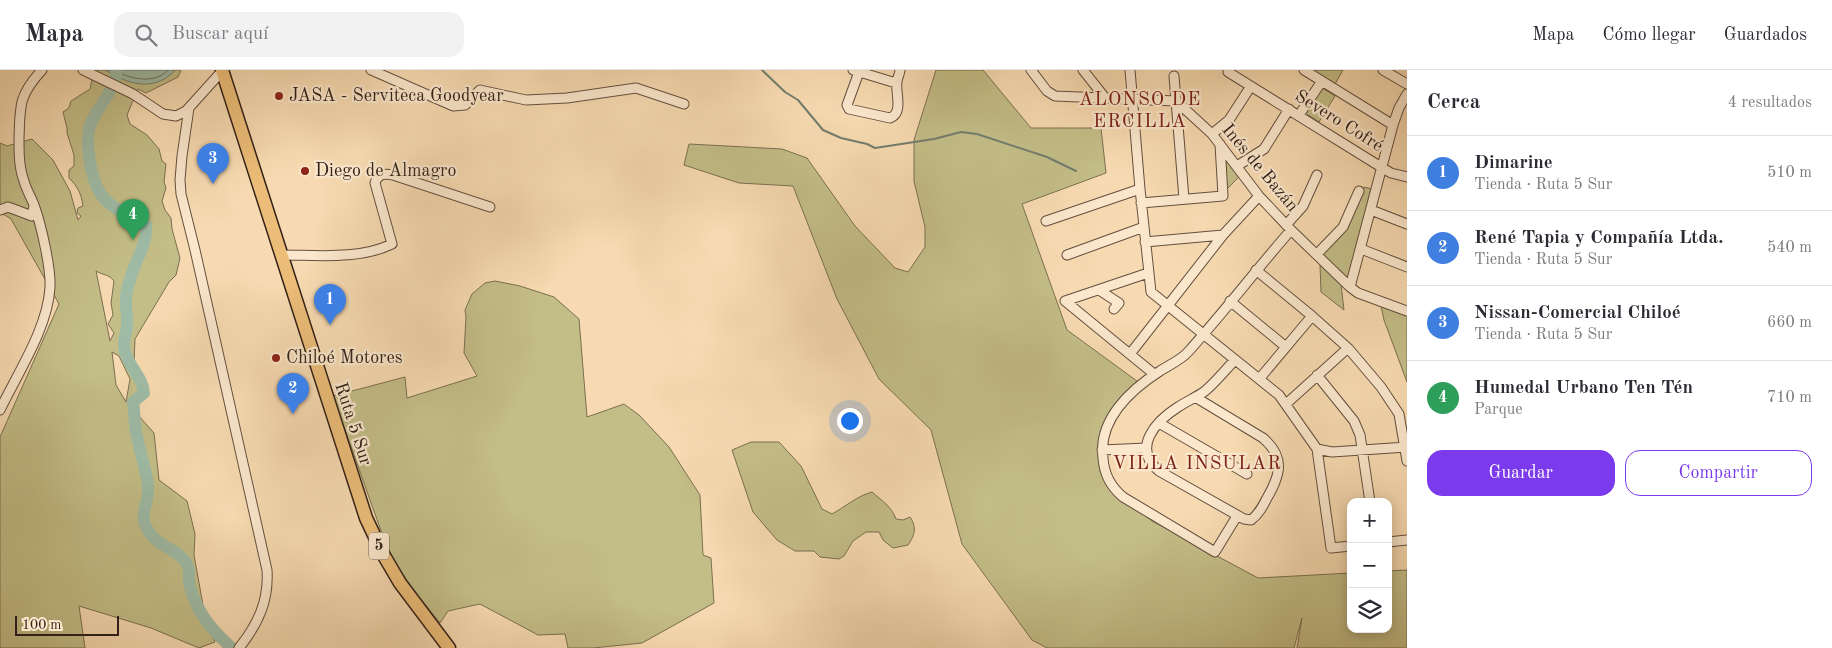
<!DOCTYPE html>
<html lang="es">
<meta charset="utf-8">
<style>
:root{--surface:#fff;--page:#f2f2f3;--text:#2b2b33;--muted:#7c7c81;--line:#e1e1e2;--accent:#7c3aed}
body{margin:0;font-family:"Old Standard TT",serif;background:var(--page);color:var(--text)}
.controls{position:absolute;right:15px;bottom:15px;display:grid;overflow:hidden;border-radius:10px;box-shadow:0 2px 12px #0003}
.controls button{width:45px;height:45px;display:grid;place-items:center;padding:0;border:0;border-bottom:1px solid var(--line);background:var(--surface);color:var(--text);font:25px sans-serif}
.scale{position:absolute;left:15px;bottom:12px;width:104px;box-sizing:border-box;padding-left:5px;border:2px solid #332119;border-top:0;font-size:14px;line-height:18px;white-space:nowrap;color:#332119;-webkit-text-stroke:4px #fae7cc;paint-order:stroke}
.you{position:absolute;left:849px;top:350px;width:18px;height:18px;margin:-12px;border:4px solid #fff;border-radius:50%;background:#1a73e8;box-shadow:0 0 0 8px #1a73e833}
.badge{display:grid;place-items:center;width:32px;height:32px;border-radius:50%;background:var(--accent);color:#fff;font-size:16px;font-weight:700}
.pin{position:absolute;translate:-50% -41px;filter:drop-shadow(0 1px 2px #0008)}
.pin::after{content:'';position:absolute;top:26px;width:18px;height:15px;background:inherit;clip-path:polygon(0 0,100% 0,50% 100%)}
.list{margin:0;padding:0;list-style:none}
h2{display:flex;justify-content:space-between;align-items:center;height:65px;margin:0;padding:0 20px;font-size:21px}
h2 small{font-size:16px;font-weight:400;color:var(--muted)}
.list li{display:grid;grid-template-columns:32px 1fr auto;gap:15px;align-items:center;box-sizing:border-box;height:75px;padding:0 20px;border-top:1px solid var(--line)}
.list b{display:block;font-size:19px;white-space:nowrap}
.list p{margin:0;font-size:16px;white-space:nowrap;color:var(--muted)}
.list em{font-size:16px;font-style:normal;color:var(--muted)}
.actions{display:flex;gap:10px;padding:15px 20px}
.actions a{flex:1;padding:11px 0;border:1px solid var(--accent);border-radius:15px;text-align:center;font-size:18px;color:var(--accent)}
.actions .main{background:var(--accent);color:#fff}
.icon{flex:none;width:28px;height:28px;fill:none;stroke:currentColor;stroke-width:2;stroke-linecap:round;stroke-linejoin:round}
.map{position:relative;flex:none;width:1407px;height:578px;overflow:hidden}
header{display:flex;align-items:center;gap:30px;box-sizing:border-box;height:70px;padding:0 25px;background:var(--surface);border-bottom:1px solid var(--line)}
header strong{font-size:24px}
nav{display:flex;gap:28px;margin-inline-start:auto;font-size:18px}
.search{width:350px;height:45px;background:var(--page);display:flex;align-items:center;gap:12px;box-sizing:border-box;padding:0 18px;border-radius:15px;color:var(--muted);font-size:19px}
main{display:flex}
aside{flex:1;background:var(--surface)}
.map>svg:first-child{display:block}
</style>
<header>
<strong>Mapa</strong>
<div class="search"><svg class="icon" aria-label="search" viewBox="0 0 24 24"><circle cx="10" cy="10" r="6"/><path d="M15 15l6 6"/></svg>Buscar aquí</div>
<nav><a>Mapa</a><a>Cómo llegar</a><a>Guardados</a></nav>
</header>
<main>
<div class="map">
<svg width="1407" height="578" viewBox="0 0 1407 578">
<rect width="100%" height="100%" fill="#f7dab1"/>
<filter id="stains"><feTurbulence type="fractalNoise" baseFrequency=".004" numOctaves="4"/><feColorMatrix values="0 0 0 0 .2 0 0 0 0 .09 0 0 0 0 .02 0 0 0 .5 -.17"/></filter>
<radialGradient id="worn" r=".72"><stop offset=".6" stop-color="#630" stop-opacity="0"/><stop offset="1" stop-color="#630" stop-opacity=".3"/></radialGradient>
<path fill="#c3bd87" stroke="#7b6f50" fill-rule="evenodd" d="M 94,0 L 181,0 L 178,7 L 146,23 L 138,19 L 127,45 L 130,54 L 147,65 L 159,79 L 162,91 L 166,94 L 164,112 L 166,118 L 162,131 L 165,140 L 171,148 L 172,159 L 180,188 L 176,205 L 169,212 L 135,269 L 134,293 L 141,309 L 143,322 L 139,328 L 131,332 L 130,336 L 154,363 L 159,410 L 187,431 L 195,464 L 194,485 L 204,541 L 215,572 L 199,578 L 151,558 L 79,536 L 85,578 L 0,578 L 0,367 L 59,234 L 11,149 L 0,142 L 0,73 L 7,76 L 32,69 L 53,90 L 70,121 L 78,150 L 81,146 L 77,143 L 78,138 L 83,136 C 81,123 78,117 69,108 L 69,100 L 74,96 L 74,85 L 67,63 L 67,58 L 63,42 L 69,38 L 71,31 L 90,19 ZM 96,201 C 102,205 109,204 114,211 L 111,233 L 113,245 L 108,254 L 114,263 L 110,271 ZM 112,282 L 119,286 L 130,309 L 126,332 L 116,315 Z
M 936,0 L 983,0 L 1031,58 L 1101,58 L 1106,103 L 1022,134 L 1067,260 L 1141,314 L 1112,346 L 1102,384 L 1115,420 L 1152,451 L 1258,508 L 1351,503 L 1351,559 L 1388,559 L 1388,501 L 1407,500 L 1407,578 L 1297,578 L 1302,548 L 1294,578 L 1047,578 L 1032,570 L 962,474 L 931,360 L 879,309 L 837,229 L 793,116 L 739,113 L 684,95 L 689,74 L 782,79 L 807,88 L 855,156 L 895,198 L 908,202 L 925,177 L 925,157 L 914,111 L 914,70 Z
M 1312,0 L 1343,0 L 1334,16 L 1311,2 Z
M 1321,17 L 1335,26 L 1319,52 L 1305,43 Z
M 1223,81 L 1241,105 L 1225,121 Z
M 1364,117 L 1372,119 L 1348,209 L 1323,184 L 1347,160 Z
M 1320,195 L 1341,214 L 1344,240 L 1321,222 Z
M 495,211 L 520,216 L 554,227 L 579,249 L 587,347 L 624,334 L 639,345 L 669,377 L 700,425 L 703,485 L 711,488 L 714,533 L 642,573 L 593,578 L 568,578 L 565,564 L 538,565 L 480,534 L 448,541 L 440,553 L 411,517 L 392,487 L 380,458 L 333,326 L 405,307 L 407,328 L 477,306 L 464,283 L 466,247 L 465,240 L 472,224 L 485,213 Z
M 1381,236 L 1407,245 L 1407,312 L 1384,250 Z
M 751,372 L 779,372 L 801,396 L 822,439 L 832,444 C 845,437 857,426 872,422 C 881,430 892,437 896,449 L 903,450 L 910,447 C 917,457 915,465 908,475 L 893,478 L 883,470 L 879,462 L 866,462 L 853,471 L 844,486 L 839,489 L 820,487 L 814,481 L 795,481 L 777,470 L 753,442 L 732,380 Z"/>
<path fill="#9ebba6" stroke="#737d6e" d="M 105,0 L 175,0 C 155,23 127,14 105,0 Z"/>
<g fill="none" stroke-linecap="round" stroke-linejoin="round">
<path stroke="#686e60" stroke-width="1" d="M 114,0 C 129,9 155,15 168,0"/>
<path stroke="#737d6e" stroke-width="2" d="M 762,0 L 785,22 L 798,30 L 823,60 L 841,68 L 867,74 L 875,78 L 934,69 L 961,62 L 977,64 L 1047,87 L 1076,101"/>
<path stroke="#9ebba6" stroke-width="12" d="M 117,0 C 115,20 100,34 92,51 C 83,69 91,114 104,128 C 114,140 133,148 146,155 C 148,174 134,192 130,210 C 128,216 126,222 126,229 C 125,237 128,247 127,255 C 127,262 124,268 124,274 C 123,292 143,305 144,323 L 133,332 C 135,343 134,355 137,366 C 140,384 147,400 148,418 C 149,436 137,444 149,462 C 158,477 182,480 188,497 C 190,501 188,507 189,512 C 194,538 212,561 232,578"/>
<g stroke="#644f3f" stroke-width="11">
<path id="minor" d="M 83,0 L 133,24 L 163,44 L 176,46 L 186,41 L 223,0
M 371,0 L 453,36 L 465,35 L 480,20 L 526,30 L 567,28 L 636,18 L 684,34
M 853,0 L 896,13
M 1031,0 L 1047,21 L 1055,26 L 1176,31 L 1212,64 L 1259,126 L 1291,160 L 1350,217 L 1358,223 L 1407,241
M 1083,0 L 1106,29
M 1130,0 L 1140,119 L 1151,222 L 1279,325 L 1317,379 L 1332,382 L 1407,377
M 1304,0 L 1393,55
M 1383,0 L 1407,14
M 859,2 L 847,35 L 849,39 L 890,48 C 904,43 895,22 897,12 C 897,8 900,4 900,0
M 1228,2 L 1381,97 L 1391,103 L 1407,107
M 1174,6 L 1184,129
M 189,38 L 182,86 L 180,110 L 181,124 L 195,180 L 267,500 C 269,531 258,554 239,578
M 1299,45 L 1322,11
M 1212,64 L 1229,50 L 1251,16
M 1237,96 L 1264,79 L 1289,39
M 1141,133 L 1223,126 L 1220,74
M 0,140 L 8,137 L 32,146 L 34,136
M 1371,140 L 1407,154
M 1046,151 L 1140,119
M 1286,155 L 1303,136 L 1317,105
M 1145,172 L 1223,165
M 1361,179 L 1407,197
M 1317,184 L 1343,157 L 1359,121
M 281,185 C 317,185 359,190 392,174 L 375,113 C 378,104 384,103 393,105 L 490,137
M 1067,185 L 1144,157
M 1256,200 L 1312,246 L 1348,278 L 1381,317 L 1399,344 L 1407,391
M 1350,217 L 1393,55 L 1399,38 L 1407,24
M 1099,220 L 1119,233 L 1114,239
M 1065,231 L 1154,304
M 1065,231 L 1148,203
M 1230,231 L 1286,277
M 1130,284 L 1223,165 L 1259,126
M 1317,305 L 1354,351 L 1360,365 L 1370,432
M 1260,308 L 1312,246
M 1195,327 L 1263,368 C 1285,387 1281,404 1267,428 C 1263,436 1259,444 1251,450 L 1244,449 L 1159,401 C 1131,378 1156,351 1178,337 C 1187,331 1197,327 1205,321 C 1216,312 1225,300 1235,290
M 1286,334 L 1348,278
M 0,340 C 17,304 48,258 50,217 C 51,198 41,154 34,135 C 31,127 26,119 24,111 C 19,98 19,83 19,70 C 20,37 18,26 42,0
M 1159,353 L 1247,404
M 1317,379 L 1331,478 L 1351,476
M 1102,380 L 1146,378
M 1237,446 L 1215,482 L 1123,427 C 1111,417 1104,404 1103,388 C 1098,350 1130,320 1160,301 C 1169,295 1181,290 1188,282 C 1224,242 1256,200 1291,160
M 1388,472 L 1407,470"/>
</g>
<g stroke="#332119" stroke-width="15">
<path id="highway" d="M 222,0 L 366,448 L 383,484 L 400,513 L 449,578"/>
</g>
<use href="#minor" stroke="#fae7cc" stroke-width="9"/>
<use href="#highway" stroke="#ecbd78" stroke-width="12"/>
</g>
<g fill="#8f2418" stroke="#fae7cc" stroke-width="2">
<circle cx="279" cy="26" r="5"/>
<circle cx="305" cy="101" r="5"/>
<circle cx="276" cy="288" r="5"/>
</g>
<g text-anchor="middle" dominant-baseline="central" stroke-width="4.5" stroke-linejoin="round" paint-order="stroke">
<rect fill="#fae7cc" stroke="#6f5c4f" stroke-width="1" x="369" y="462.5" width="20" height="27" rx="4"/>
<g font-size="16" font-weight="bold" fill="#332119">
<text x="379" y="476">5</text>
</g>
<g font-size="18" fill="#332119" stroke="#fae7cc" text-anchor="start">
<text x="289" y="26">JASA - Serviteca Goodyear</text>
<text x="315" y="101">Diego de Almagro</text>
<text x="286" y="288">Chiloé Motores</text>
</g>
<g font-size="18" fill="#332119" stroke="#fae7cc">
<text transform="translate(1339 51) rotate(32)">Severo Cofré</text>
<text transform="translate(1260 98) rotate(50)">Inés de Bazán</text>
<text transform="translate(353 354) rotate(72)">Ruta 5 Sur</text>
</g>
<g font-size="19" letter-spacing="1" fill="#7a1f14" stroke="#fae7cc">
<text x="1140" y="30">ALONSO DE<tspan x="1140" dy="22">ERCILLA</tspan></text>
<text x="1197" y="394">VILLA INSULAR</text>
</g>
</g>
<rect width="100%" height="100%" filter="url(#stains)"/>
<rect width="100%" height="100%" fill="url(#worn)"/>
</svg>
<div class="controls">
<button>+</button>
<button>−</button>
<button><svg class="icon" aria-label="layers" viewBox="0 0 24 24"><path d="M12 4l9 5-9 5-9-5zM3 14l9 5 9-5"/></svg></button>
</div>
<div class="scale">100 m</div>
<div class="you"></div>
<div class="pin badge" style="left:330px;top:255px;background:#3f7fe0">1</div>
<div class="pin badge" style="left:293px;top:344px;background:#3f7fe0">2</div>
<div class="pin badge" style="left:213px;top:114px;background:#3f7fe0">3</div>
<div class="pin badge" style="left:133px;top:170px;background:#2e9e5b">4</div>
</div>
<aside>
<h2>Cerca<small>4 resultados</small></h2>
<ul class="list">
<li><span class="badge" style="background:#3f7fe0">1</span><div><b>Dimarine</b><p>Tienda · Ruta 5 Sur</p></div><em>510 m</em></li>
<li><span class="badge" style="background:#3f7fe0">2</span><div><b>René Tapia y Compañía Ltda.</b><p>Tienda · Ruta 5 Sur</p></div><em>540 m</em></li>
<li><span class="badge" style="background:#3f7fe0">3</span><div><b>Nissan-Comercial Chiloé</b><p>Tienda · Ruta 5 Sur</p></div><em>660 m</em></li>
<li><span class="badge" style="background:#2e9e5b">4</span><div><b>Humedal Urbano Ten Tén</b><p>Parque</p></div><em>710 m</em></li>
</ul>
<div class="actions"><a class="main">Guardar</a><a>Compartir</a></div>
</aside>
</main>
